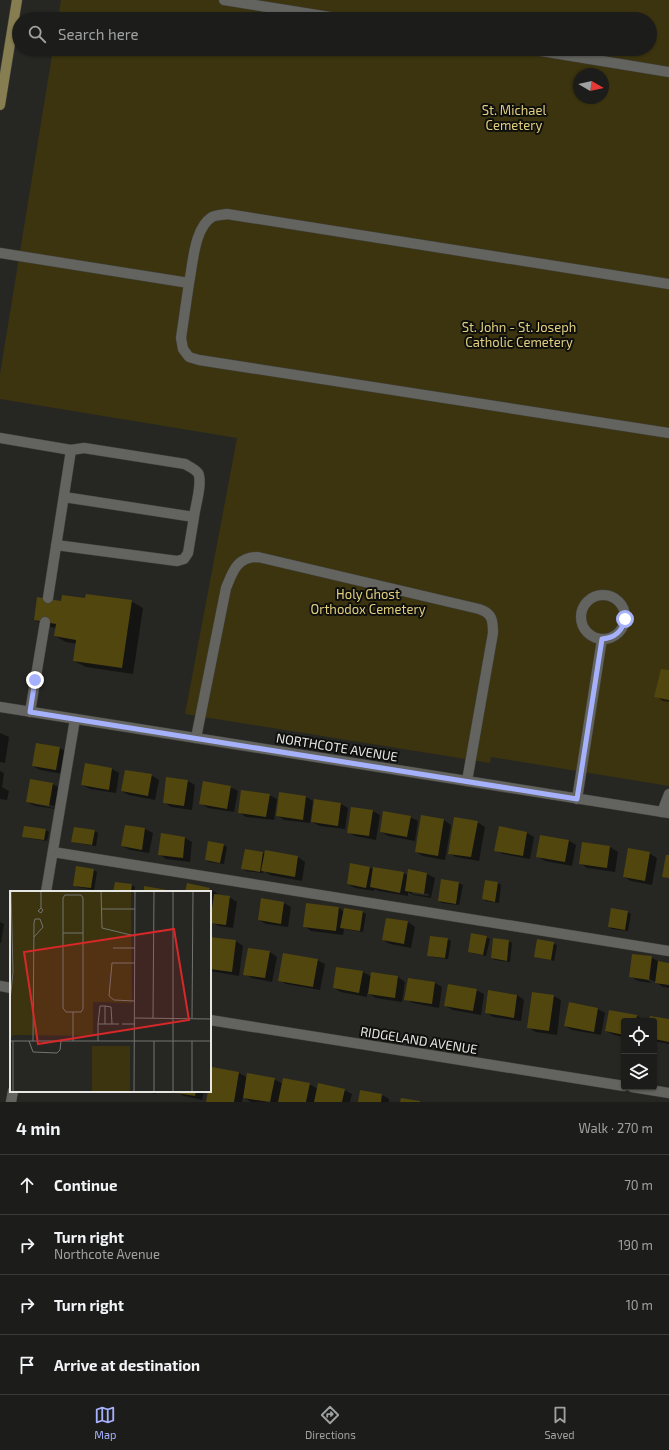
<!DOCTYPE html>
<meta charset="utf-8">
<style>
:root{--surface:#1c1c1a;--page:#292927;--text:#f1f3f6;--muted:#a0a1a2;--line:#3a3a39;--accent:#a6b1fc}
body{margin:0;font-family:"Exo 2",sans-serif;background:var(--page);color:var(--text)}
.controls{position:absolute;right:12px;bottom:12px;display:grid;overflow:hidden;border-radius:4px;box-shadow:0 1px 3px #0004}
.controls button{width:36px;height:36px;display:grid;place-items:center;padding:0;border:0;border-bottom:1px solid var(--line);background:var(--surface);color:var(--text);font:20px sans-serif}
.compass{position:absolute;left:573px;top:68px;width:36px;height:36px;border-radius:50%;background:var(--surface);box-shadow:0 1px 3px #0004;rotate:99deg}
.stop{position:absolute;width:12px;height:12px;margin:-9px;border:3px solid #a6b1fc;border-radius:50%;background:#fff}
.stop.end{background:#a6b1fc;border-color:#fff;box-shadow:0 1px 4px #0008}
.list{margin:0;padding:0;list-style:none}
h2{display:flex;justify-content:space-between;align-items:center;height:52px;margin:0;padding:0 16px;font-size:17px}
h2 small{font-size:13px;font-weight:400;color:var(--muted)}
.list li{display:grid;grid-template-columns:26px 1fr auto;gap:12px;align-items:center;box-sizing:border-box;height:60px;padding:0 16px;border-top:1px solid var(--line)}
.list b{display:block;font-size:15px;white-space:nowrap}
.list p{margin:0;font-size:13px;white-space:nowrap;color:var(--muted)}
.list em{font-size:13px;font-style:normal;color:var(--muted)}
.icon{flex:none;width:22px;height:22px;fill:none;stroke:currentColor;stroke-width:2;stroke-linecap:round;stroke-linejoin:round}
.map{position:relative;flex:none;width:669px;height:1102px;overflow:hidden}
.search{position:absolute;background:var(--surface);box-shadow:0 1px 3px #0004;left:12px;right:12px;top:12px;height:44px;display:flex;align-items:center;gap:10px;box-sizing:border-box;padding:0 14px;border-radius:22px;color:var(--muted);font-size:15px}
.sheet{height:292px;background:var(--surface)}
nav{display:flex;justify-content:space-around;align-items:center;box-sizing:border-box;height:56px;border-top:1px solid var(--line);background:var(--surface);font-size:11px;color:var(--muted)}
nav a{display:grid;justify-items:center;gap:2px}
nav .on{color:var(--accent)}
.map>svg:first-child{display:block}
</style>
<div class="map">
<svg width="669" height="1102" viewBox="0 0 669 1102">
<rect width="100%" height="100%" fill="#262623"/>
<path fill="#3b340f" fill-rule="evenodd" d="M 61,0 L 669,0 L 669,786 L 491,757 L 490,763 L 185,714 L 237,438 L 0,399 L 0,374 L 53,49 L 650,49 L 650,19 L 58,19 ZM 579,74 L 603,74 L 603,98 L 579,98 Z"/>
<path fill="#0007" fill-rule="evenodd" d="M 86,599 L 131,601 L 143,608 L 133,674 L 86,667 L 74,661 L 77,644 L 66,642 L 55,636 L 56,628 L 46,626 L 35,620 L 62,602 Z
M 669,671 L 669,702 L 663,701 L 656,696 Z
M 0,733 L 9,737 L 5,763 L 0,762 Z
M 60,748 L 67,752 L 63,774 L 40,770 L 33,766 Z
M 112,769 L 119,773 L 116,793 L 90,789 L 82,785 Z
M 0,771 L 4,773 L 2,787 L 9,791 L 7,800 L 0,799 Z
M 151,775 L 159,780 L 155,800 L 129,795 L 122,791 Z
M 188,781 L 195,785 L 192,810 L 171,807 L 164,802 Z
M 52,784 L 60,788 L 56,809 L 35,806 L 27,802 ZM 34,802 L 54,806 L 54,808 L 34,804 Z
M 230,787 L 238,791 L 234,812 L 208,808 L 200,803 Z
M 269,795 L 277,799 L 274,820 L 246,817 L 239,812 Z
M 306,797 L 313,801 L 310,823 L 284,820 L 277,815 Z
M 341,804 L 348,808 L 345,829 L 320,826 L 312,822 Z
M 373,811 L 380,815 L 376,840 L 355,836 L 348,832 Z
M 410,817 L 418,821 L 415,841 L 388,836 L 381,832 Z
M 444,820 L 451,825 L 445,860 L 423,856 L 416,852 Z
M 477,822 L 485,827 L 479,861 L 456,857 L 449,853 Z
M 126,826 L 145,829 L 153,833 L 149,853 L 130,850 L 122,846 Z
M 499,828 L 527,833 L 534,837 L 530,859 L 503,854 L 495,850 Z
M 46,830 L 49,832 L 47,841 L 27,838 L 23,836 Z
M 95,831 L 98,833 L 96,846 L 76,843 L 72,841 Z
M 162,834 L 185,838 L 192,842 L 190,862 L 166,859 L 159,854 Z
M 568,840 L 576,845 L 572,866 L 545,861 L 537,856 Z
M 583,843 L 610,847 L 618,852 L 615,872 L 587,868 L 580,863 Z
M 224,845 L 227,847 L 224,864 L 209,862 L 206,860 Z
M 263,853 L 265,854 L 298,857 L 305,862 L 302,881 L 270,875 L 264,871 L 263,873 L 246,871 L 243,869 Z
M 649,853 L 657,858 L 652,885 L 631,881 L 624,877 Z
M 370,867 L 374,870 L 404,873 L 408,876 L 409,871 L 427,874 L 435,878 L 431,898 L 413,895 L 408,892 L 408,896 L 379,891 L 374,889 L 374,891 L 355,888 L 348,884 ZM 412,892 L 429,894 L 428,896 L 412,894 Z
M 94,870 L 97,872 L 94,890 L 77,887 L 74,885 Z
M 442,880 L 459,883 L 463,885 L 459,905 L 442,903 L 439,901 Z
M 485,881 L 498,883 L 501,885 L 499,903 L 486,901 L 483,899 Z
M 132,885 L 135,887 L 134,892 L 114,892 Z
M 209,889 L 217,893 L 216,896 L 229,897 L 237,902 L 233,928 L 219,926 L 211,922 L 213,910 L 210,910 L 210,892 L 186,892 Z
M 284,903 L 291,907 L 288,927 L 266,924 L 259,920 Z
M 11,905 L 11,917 L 9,916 Z
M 339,908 L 344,912 L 363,912 L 366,914 L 363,932 L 344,929 L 343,935 L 311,931 L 304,926 Z
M 612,910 L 628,912 L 631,914 L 628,931 L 612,929 L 609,927 Z
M 0,922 L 4,924 L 1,943 L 0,943 Z
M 408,922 L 415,927 L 411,948 L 390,944 L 383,940 Z
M 486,937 L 490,939 L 486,956 L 472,953 L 469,951 Z
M 210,938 L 236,941 L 243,946 L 239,976 L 210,971 Z
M 447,939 L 451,941 L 448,959 L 432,957 L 429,955 Z
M 494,939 L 509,941 L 512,943 L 510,962 L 495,960 L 492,958 Z
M 538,940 L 557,945 L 554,961 L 535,956 Z
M 270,952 L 277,957 L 272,982 L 252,978 L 245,974 Z
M 651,957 L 659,962 L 669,964 L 669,988 L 663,987 L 645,976 L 644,978 L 652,983 L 638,981 L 630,976 Z
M 317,960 L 325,964 L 320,990 L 286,984 L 279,980 Z
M 337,968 L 363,972 L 372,977 L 372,974 L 398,977 L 405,982 L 402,1002 L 376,998 L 367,993 L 367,997 L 341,992 L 334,988 Z
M 409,979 L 435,983 L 442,987 L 439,1008 L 413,1003 L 406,999 Z
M 476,990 L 484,994 L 481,1015 L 453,1010 L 445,1006 Z
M 517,995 L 524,1000 L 521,1021 L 493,1017 L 486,1012 Z
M 554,996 L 561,1000 L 557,1035 L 536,1032 L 528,1027 Z
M 569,1004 L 598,1009 L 605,1013 L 601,1035 L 572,1030 L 565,1026 Z
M 610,1011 L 637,1016 L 644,1020 L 644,1021 L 624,1021 L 624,1037 L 614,1035 L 606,1031 Z
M 669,1020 L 669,1044 L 654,1041 L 654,1021 L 650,1021 Z
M 213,1068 L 239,1073 L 248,1078 L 274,1079 L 283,1084 L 309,1084 L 318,1089 L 344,1090 L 352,1094 L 350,1102 L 251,1102 L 243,1097 L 242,1102 L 208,1102 L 209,1091 L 210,1091 Z
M 143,1091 L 156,1091 L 156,1094 Z
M 177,1091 L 204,1091 L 202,1100 L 184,1096 L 177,1092 Z
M 382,1095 L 389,1099 L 389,1102 L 359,1102 Z"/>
<path fill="#51460e" d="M 86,594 L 132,600 L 122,668 L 73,661 L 76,640 L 54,636 L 56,624 L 34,620 L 37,597 L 61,601 L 62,595 L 85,598 Z
M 661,669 L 669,670 L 669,700 L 654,697 Z
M 36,743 L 60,747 L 56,770 L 32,766 Z
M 85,763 L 112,768 L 109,790 L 81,785 Z
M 125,770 L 152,774 L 148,796 L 121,791 Z
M 166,777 L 188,780 L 184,806 L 163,803 Z
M 30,779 L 53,783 L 49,806 L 26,802 Z
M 203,781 L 231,786 L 227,809 L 199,804 Z
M 241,790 L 270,794 L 266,817 L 238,813 Z
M 279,792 L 306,796 L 303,820 L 276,816 Z
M 314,799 L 341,803 L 338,826 L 311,822 Z
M 351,807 L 373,810 L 369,836 L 347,833 Z
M 383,811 L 411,816 L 407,837 L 380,832 Z
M 421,815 L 444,819 L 438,856 L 415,852 Z
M 454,817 L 478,821 L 471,857 L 448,854 Z
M 125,825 L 145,828 L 142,850 L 121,846 Z
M 24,826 L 46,829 L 44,840 L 22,837 Z
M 499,826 L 527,832 L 523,856 L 494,851 Z
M 74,827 L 95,830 L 92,845 L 71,842 Z
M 161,833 L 185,837 L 183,858 L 158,855 Z
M 540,835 L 569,840 L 565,862 L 536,857 Z
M 208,841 L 224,844 L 220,863 L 205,860 Z
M 582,842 L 610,846 L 607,868 L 579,864 Z
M 628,848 L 650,852 L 645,881 L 623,877 Z
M 245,849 L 263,852 L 260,872 L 241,869 Z
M 265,850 L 298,856 L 295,877 L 261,871 Z
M 666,855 L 669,855 L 669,878 L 662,877 Z
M 350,863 L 370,867 L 366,888 L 347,884 Z
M 76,866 L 94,869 L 91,888 L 73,886 Z
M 373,867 L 404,872 L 400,893 L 370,887 Z
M 408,869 L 427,873 L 424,894 L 405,891 Z
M 441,879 L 459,882 L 456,904 L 438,901 Z
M 485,880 L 498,882 L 495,902 L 482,899 Z
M 115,882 L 132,884 L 131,892 L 113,892 Z
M 187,883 L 210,888 L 209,892 L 185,892 Z
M 144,886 L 173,891 L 173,892 L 144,892 Z
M 214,894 L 230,896 L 226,925 L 210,923 Z
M 261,898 L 284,902 L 281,924 L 258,920 Z
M 306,903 L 339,907 L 336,931 L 303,927 Z
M 344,908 L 363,911 L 360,931 L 340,928 Z
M 611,908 L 628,911 L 625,930 L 608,927 Z
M 386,918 L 408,921 L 404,944 L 382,940 Z
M 471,933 L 487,936 L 483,955 L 468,952 Z
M 430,936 L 448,938 L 445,958 L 427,956 Z
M 210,937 L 236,940 L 232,972 L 210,969 Z
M 493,938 L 509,940 L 507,961 L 491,958 Z
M 537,939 L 554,942 L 551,960 L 534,957 Z
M 248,948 L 270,951 L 265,978 L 243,975 Z
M 283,953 L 318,959 L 313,987 L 278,981 Z
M 632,954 L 652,956 L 649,980 L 629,977 Z
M 658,961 L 669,963 L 669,985 L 655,983 Z
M 336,967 L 363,971 L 359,993 L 333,988 Z
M 371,972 L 398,976 L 395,998 L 368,994 Z
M 408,978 L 435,982 L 432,1004 L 404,1000 Z
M 448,984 L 477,989 L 473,1011 L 444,1006 Z
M 488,990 L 517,995 L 514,1018 L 485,1013 Z
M 532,992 L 554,995 L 549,1031 L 527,1028 Z
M 569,1002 L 598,1008 L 594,1032 L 564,1026 Z
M 609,1010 L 637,1015 L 636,1021 L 624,1021 L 624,1035 L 605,1031 Z
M 650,1016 L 669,1019 L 669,1042 L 654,1039 L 654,1021 L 649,1021 Z
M 212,1067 L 239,1072 L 234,1102 L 206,1102 L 208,1091 L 210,1091 L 210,1078 Z
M 247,1073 L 275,1078 L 270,1102 L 243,1098 Z
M 283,1078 L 310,1083 L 306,1102 L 278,1102 Z
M 318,1083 L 345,1089 L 342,1102 L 314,1102 Z
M 360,1090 L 382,1094 L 381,1102 L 358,1102 Z
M 176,1091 L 196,1091 L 195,1096 L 176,1093 Z
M 401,1098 L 420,1101 L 420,1102 L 400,1102 Z"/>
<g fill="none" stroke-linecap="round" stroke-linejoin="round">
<g stroke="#434340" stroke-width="11">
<path id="lane" d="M 224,0 L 342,19
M 529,49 L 669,72
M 0,253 L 189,283 C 193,264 194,228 212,217 C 216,215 222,215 227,214 L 669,284
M 189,283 L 181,338 L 183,349 L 189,357 L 199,360 L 669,433
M 0,438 L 71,450 L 48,598
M 64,497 L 194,517 C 195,507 203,482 198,473 C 195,469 190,467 185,464 L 84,448 L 71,450
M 56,545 L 177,561 L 184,559 L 188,553 L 194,517
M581 617a22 22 0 1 1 44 0a22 22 0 1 1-44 0Z
M 30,712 L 45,622
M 196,738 L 226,588 C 233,571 237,557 258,557 L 479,609 C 492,613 493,620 493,633 L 467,781
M 577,799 L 602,639
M 662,812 L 669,794
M 53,852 L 669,951
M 46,892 L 75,719
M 11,1102 L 13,1091"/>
</g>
<g stroke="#434340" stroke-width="11">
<path id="street" d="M 0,707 L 669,813
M 0,986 L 11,988
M 210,1020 L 624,1086
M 632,1087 L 669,1093"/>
</g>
<g stroke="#434340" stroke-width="11">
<path id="secondary" d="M 0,105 L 17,0"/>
</g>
<use href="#lane" stroke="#63635f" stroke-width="10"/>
<use href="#street" stroke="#63635f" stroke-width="10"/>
<use href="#secondary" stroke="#867d50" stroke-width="10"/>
</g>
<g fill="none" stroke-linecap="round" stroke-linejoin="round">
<path stroke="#a6b1fc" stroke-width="5" d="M 35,680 L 30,712 L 577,799 L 602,639 C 615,638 622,632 625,619"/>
</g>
<g text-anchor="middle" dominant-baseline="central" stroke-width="4" stroke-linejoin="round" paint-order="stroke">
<g font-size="13" fill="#e1cf7e" stroke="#0f0f0d">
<text x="514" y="110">St. Michael<tspan x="514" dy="15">Cemetery</tspan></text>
<text x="519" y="327">St. John - St. Joseph<tspan x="519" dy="15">Catholic Cemetery</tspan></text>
<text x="368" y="594">Holy Ghost<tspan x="368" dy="15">Orthodox Cemetery</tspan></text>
</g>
<g font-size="13" fill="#e6e6e3" stroke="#0f0f0d">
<text transform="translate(337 747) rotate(9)">NORTHCOTE AVENUE</text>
<text transform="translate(419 1040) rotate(9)">RIDGELAND AVENUE</text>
</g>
</g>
<g transform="translate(10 891)">
<rect width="201" height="201" fill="#262623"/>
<path d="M 0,0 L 121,0 L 122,112 L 83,111 L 83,145 L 4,144 L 0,147 ZM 82,155 L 120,155 L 120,201 L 82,201 Z" fill="#3b340f"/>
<path fill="none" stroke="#737370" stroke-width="1" d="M 31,0 L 31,17 L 33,19 L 31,22 L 28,20 L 31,17M 91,0 L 92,37 L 125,45M 91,18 L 125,18M 53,42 L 73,42M 103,57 L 125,57M 0,110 L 3,81 L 1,0M 125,110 L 104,109 L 99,105 L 102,72 L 125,72M 95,115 L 101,116 L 102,133M 125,127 L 201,128M 143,127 L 144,0M 182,127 L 183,0M 88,133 L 90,115 L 95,115 L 95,133M 112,133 L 125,133M 0,150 L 201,150M 19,150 L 23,161 L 47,162 L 50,159 L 51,150M 23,150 L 24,32 L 25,28 L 30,28 L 33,36 L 24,46M 63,150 L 63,121 L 56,121 L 53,117 L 53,7 L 55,4 L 71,4 L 73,7 L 73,118 L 71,121 L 63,121M 88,150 L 88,133 L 109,133M 144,150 L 144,201M 182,150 L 182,201M 3,201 L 3,150M 124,201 L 125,0M 163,201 L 163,0M 201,201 L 201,155"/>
<path fill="#d62828" fill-opacity="0.15" stroke="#d62828" stroke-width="2" d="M 164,38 L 179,129 L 28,153 L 14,61 Z"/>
<rect width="201" height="201" fill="none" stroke="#e6e6e3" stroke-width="2"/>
</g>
</svg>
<div class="controls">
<button><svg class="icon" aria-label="locate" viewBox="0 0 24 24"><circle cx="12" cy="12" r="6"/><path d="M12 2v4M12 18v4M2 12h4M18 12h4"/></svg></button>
<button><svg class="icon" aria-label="layers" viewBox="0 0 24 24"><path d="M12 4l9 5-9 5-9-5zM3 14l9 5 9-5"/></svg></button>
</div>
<svg class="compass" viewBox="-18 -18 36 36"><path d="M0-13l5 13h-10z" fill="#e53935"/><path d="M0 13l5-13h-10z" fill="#a0a1a2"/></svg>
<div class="stop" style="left:625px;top:619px"></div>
<div class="stop end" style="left:35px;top:680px"></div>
<div class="search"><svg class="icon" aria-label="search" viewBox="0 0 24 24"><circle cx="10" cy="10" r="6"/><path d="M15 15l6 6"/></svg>Search here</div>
</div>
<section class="sheet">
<h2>4 min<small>Walk · 270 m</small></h2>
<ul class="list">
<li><svg class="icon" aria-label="ahead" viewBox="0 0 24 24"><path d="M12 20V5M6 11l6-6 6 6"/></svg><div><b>Continue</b></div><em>70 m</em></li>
<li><svg class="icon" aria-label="right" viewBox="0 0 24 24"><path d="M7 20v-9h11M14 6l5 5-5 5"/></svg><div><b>Turn right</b><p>Northcote Avenue</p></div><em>190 m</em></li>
<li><svg class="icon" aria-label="right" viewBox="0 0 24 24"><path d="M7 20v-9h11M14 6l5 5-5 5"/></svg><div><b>Turn right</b></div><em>10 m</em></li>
<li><svg class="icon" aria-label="arrive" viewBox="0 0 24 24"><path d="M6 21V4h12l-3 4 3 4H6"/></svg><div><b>Arrive at destination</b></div></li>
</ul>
</section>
<nav>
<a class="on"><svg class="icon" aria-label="map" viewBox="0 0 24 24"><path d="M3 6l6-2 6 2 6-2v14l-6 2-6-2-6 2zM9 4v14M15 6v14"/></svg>Map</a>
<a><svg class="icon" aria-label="directions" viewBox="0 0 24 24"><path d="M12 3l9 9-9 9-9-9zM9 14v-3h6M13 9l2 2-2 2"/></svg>Directions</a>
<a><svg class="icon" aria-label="saved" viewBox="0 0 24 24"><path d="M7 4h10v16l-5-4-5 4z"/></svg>Saved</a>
</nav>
